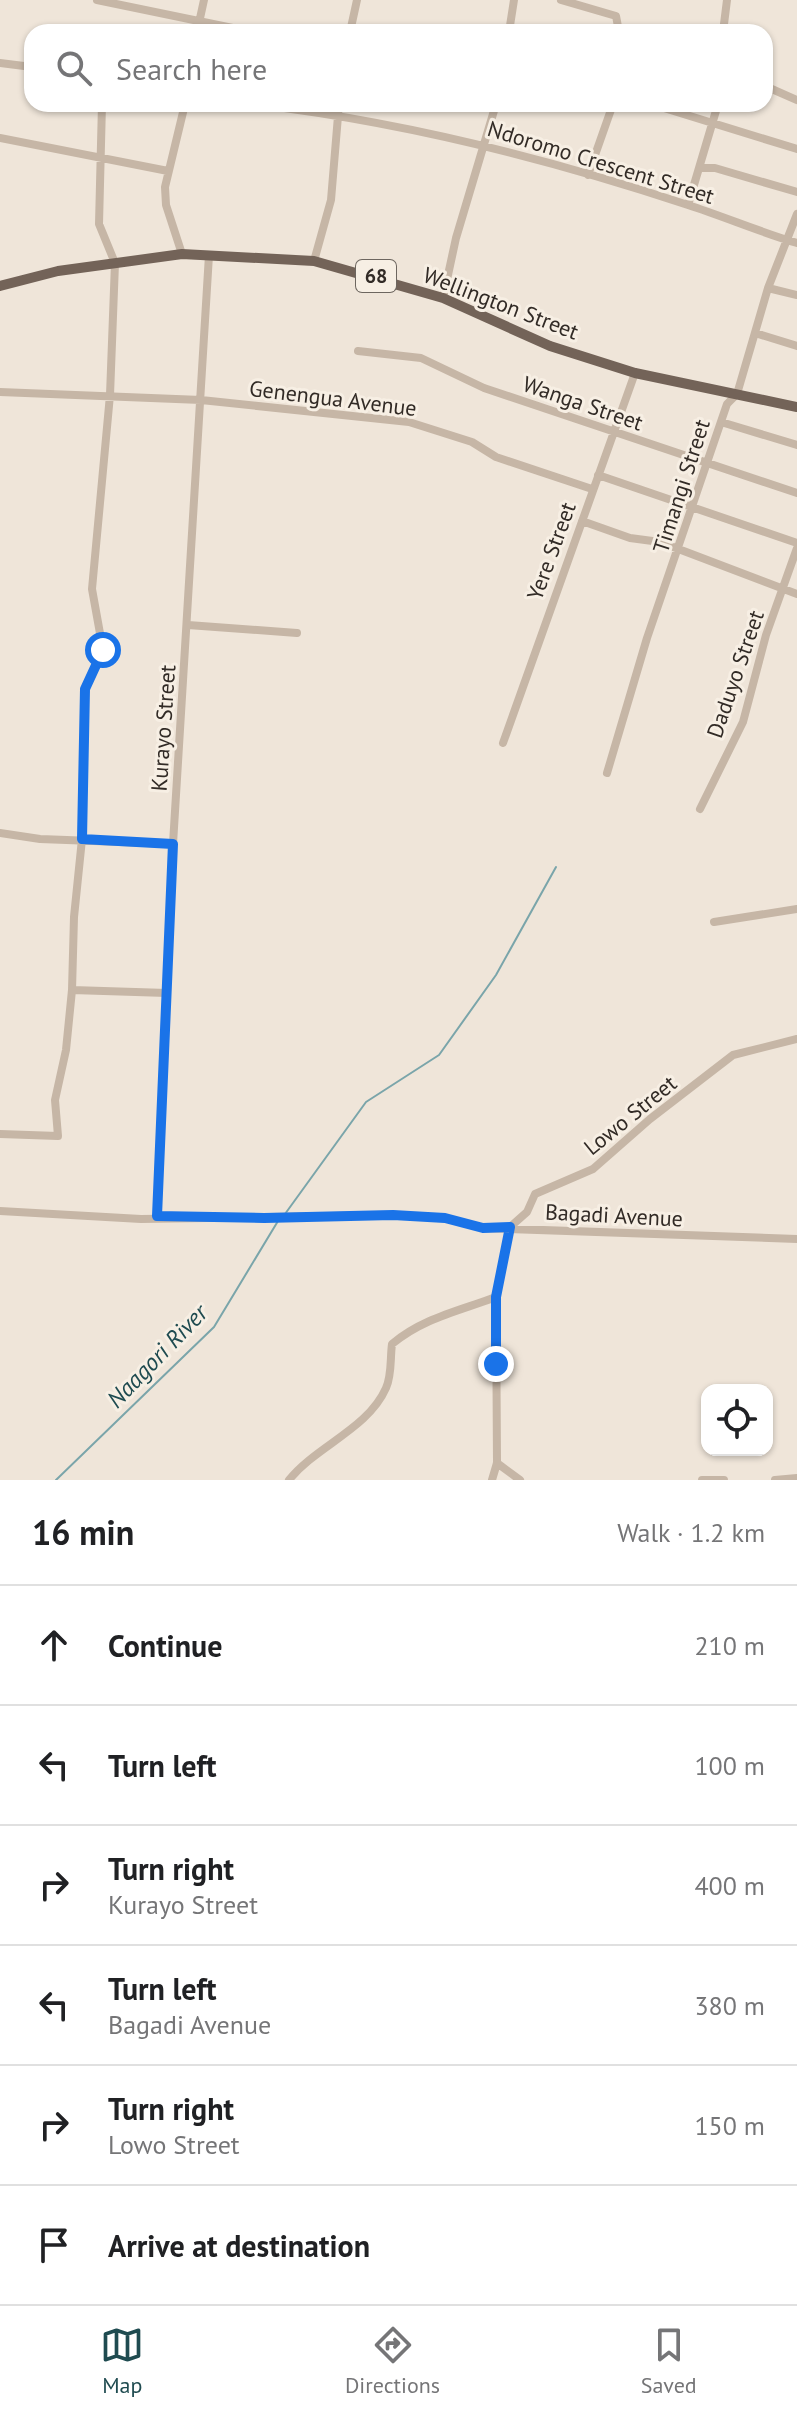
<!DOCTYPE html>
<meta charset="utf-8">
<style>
:root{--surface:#fff;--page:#f6f6f6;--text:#202124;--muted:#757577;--line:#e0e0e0;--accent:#1f4b50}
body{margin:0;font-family:"PT Sans",sans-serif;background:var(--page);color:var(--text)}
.controls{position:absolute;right:24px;bottom:24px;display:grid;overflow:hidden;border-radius:16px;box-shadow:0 2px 6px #0004}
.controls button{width:72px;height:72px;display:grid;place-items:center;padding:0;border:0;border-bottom:2px solid var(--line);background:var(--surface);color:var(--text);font:40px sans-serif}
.stop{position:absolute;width:24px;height:24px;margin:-18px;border:6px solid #1a73e8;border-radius:50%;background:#fff}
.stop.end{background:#1a73e8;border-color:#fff;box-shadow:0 2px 8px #0008}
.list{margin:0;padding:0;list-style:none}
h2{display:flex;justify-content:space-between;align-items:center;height:104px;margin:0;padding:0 32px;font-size:34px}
h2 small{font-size:26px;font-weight:400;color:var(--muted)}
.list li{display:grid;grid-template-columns:52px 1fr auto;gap:24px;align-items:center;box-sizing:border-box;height:120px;padding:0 32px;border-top:2px solid var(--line)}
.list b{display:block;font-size:30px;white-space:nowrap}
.list p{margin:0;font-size:26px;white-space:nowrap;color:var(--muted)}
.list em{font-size:26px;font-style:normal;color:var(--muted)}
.icon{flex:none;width:44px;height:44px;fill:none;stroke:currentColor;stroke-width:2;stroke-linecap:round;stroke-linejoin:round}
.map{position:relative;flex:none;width:797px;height:1480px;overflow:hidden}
.search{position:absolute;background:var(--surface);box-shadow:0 2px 6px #0004;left:24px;right:24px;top:24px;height:88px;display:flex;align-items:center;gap:20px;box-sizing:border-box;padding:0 28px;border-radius:24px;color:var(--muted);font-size:30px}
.sheet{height:824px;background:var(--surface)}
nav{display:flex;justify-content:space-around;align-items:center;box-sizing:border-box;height:112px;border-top:2px solid var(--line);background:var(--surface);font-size:22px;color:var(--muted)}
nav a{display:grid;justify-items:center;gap:4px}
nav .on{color:var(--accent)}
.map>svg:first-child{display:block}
</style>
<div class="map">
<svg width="797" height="1480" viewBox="0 0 797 1480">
<rect width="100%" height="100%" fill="#efe5d9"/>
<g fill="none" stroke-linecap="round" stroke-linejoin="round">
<path stroke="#7aa5aa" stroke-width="2" d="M 285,1214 L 366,1102 L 439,1055 L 496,975 L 556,867
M 56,1480 L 214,1327 L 278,1221"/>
<path stroke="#c6b6a6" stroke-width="8" d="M 97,0 L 252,32
M 561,0 L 616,16 L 619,32
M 197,32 L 204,0
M 350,32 L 357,0
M 509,32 L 514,0
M 723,32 L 727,0
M 0,63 L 32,67
M 765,86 L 797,100
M 102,104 L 99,224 L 115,263 L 110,395 L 92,589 L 103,650 L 85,689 L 82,839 L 74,917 L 72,990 L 167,993
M 251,104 C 400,121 546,158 688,205 C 725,217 760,232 797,243
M 651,104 L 797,149
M 0,138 L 168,171
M 700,168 L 715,168 L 797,192
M 588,175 L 613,104
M 688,205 L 718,104
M 182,254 L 166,205 L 165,187 L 185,104
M 314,261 L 331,200 L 339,104
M 768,288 L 797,295
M 443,298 L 456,238 L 496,104
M 755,333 L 797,346
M 358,351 L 421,358 L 484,388 L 797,493
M 0,392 L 201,400 L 409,422 L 472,442 L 496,457 L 592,489
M 721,422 L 797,445
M 598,475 L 797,543
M 582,521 L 630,538 L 660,542 L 797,594
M 188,625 L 297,633
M 503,743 L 635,373
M 607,773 L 647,638 L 727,404 L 737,394 L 768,288 L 797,214
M 700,809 L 743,722 L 766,635 L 797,548
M 0,833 L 40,839 L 173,844
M 714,922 L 797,909
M 0,1134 L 58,1136 L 55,1100 L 66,1050 L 72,990
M 0,1211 L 141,1219 L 393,1215 L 445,1218 L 483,1228 L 797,1239
M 157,1216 L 173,844 L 209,255
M 497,1463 L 520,1480
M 289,1480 C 316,1446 368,1429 386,1388 C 392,1375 390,1359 392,1344 C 423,1318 459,1311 496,1297
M 492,1480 L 497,1463 L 496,1297 L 510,1227 L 527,1212 L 535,1194 L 593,1169 L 650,1119 L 733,1055 L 797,1039
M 702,1480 L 724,1480
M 775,1480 L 797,1478"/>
<path stroke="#736358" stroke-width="10" d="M 0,286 L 58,271 L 182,254 L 314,261 L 443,298 L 550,346 L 635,373 L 797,407"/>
</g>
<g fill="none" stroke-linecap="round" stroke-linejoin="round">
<path stroke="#1a73e8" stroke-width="10" d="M 103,650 L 85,689 L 82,839 L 173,844 L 157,1216 L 264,1218 L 393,1215 L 445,1218 L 483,1228 L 510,1227 L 496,1297 L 496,1364"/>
</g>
<g text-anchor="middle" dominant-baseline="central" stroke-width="6" stroke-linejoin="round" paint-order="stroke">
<rect fill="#f7efe4" stroke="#6d665f" stroke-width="2" x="356" y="260" width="40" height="32" rx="6"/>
<g font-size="20" font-weight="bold" fill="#322b26">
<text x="376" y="276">68</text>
</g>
<g font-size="22" fill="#322b26" stroke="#f7efe4">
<text transform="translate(601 162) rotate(17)">Ndoromo Crescent Street</text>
<text transform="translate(501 303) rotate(21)">Wellington Street</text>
<text transform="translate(333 398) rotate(7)">Genengua Avenue</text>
<text transform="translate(583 403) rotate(19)">Wanga Street</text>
<text transform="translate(681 486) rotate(-72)">Timangi Street</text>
<text transform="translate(551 551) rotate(-70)">Yere Street</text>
<text transform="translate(735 674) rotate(-71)">Daduyo Street</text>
<text transform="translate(163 728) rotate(-86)">Kurayo Street</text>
<text transform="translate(630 1115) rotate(-39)">Lowo Street</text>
<text transform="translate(614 1215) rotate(3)">Bagadi Avenue</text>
</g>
<g font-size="24" font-style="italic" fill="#1f4b50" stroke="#f7efe4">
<text transform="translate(157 1356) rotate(-46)">Naagori River</text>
</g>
</g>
</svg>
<div class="controls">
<button><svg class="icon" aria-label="locate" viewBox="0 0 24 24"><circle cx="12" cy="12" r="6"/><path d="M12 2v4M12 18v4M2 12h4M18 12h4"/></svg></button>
</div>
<div class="stop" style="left:103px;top:650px"></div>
<div class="stop end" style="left:496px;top:1364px"></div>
<div class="search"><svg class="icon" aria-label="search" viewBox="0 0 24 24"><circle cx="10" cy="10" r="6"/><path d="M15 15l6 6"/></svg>Search here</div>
</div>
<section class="sheet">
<h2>16 min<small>Walk · 1.2 km</small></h2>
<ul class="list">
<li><svg class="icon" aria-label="ahead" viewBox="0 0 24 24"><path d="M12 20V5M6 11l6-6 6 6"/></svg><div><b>Continue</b></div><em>210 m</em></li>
<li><svg class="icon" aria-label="left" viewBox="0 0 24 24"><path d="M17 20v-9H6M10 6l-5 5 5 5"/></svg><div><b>Turn left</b></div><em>100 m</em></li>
<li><svg class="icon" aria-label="right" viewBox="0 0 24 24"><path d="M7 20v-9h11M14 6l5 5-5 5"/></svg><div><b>Turn right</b><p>Kurayo Street</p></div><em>400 m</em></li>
<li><svg class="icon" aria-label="left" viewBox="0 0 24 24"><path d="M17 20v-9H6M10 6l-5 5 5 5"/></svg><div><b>Turn left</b><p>Bagadi Avenue</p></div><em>380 m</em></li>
<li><svg class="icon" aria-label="right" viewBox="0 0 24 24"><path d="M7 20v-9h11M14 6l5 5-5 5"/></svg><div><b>Turn right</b><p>Lowo Street</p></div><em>150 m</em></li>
<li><svg class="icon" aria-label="arrive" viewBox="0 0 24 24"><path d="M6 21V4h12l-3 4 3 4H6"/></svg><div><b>Arrive at destination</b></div></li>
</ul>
</section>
<nav>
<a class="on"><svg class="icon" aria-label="map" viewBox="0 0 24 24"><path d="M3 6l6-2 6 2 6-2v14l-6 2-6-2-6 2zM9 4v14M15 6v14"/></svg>Map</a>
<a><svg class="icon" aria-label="directions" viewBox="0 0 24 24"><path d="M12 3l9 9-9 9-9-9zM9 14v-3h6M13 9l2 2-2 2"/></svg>Directions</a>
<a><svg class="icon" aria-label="saved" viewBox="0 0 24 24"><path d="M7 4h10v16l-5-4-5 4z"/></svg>Saved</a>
</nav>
